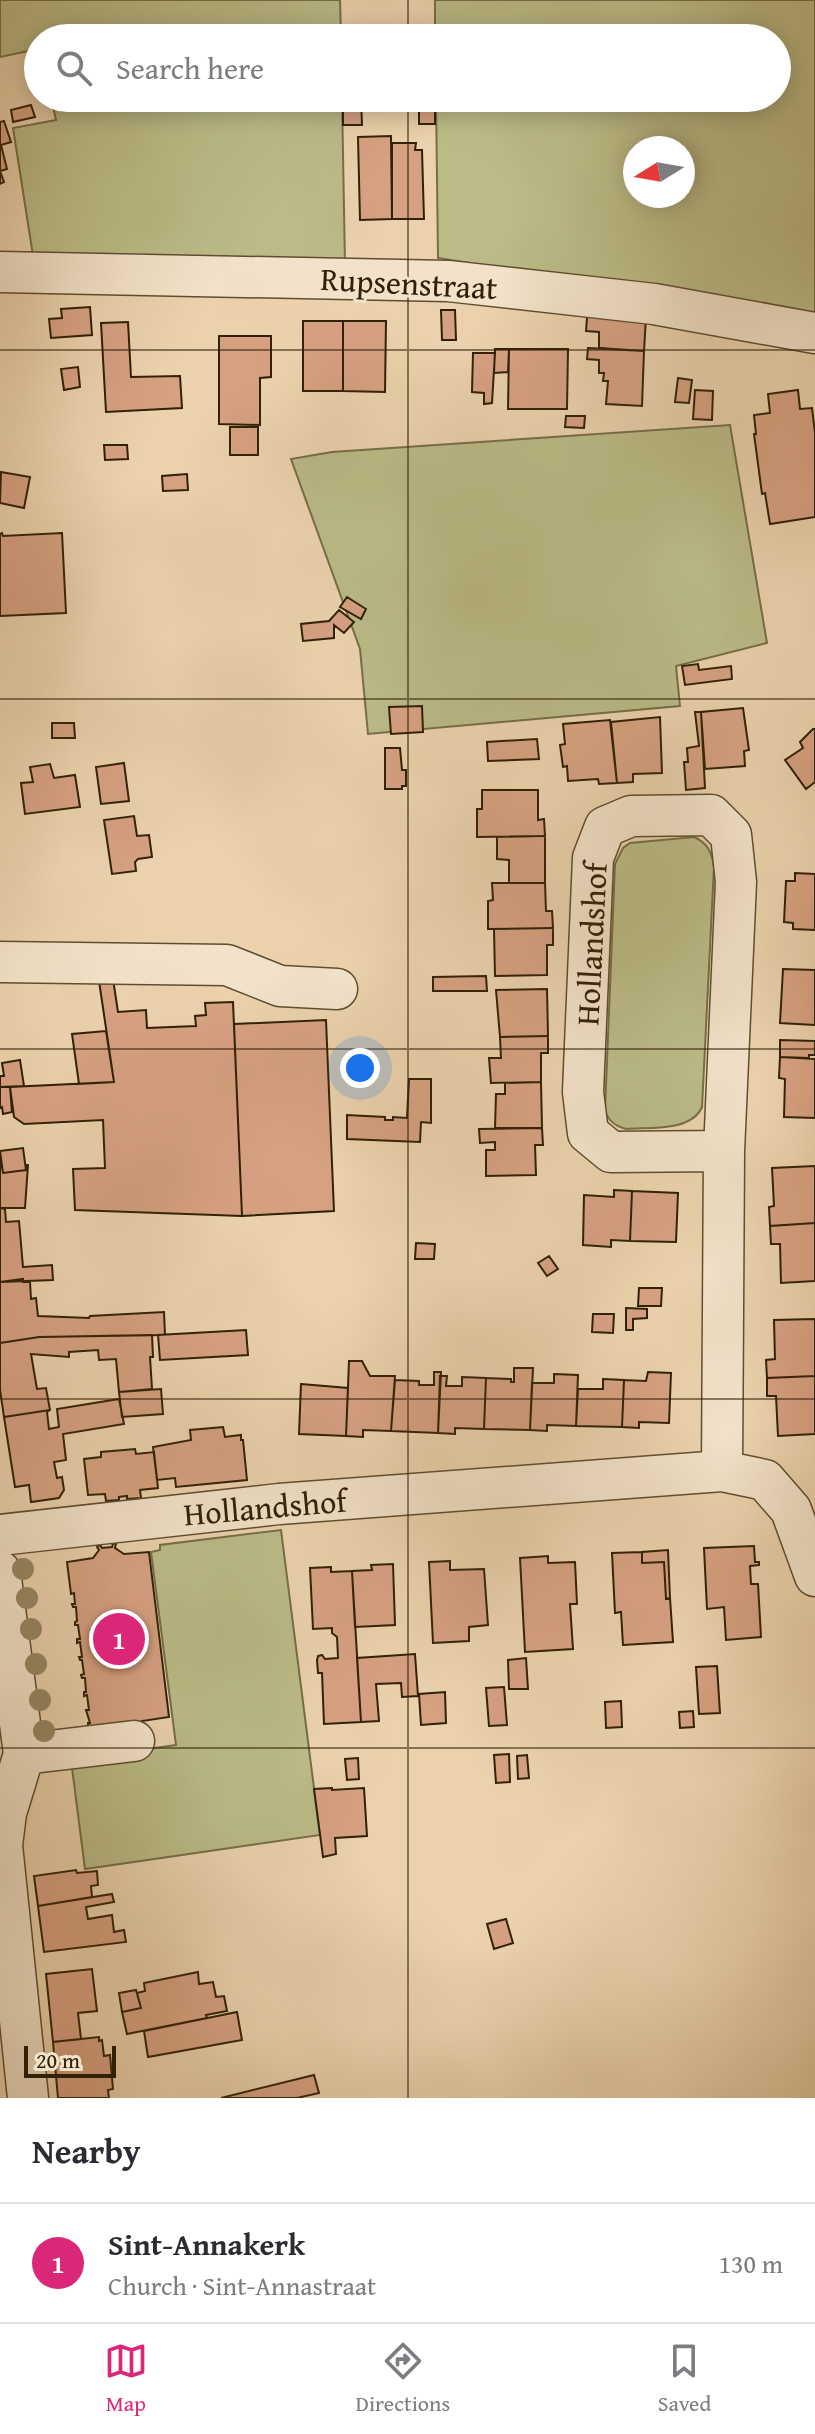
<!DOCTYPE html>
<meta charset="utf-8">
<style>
:root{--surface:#fff;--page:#f2f2f3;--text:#2b2b33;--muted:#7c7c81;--line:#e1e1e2;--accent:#db2777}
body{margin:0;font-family:"Gentium Book Plus",serif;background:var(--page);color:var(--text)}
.compass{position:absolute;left:623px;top:136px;width:72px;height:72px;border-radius:50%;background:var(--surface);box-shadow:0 4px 20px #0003;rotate:259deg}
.scale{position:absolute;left:24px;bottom:20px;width:92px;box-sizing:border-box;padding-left:8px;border:4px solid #312107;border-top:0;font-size:22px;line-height:28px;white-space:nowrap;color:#312107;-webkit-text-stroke:6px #f2e2c9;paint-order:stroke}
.you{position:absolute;left:360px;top:1068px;width:28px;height:28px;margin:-20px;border:6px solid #fff;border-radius:50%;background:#1a73e8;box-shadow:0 0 0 12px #1a73e833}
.badge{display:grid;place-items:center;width:52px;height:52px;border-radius:50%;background:var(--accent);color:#fff;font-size:26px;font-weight:700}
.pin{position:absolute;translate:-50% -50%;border:4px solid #fff;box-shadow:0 2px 8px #0006}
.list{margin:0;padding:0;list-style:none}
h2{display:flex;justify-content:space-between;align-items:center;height:104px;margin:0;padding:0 32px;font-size:34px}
h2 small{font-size:26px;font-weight:400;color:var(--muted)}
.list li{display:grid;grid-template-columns:52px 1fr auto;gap:24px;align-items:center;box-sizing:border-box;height:120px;padding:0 32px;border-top:2px solid var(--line)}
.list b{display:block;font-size:30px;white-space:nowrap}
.list p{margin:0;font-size:26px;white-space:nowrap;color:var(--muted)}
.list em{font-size:26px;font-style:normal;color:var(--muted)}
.icon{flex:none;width:44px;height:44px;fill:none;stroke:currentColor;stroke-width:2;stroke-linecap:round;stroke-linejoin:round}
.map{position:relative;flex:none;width:815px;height:2098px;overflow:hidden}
.search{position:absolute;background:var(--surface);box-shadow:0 4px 20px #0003;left:24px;right:24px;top:24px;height:88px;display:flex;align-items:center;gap:20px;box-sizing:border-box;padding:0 28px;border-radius:44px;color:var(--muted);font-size:30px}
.sheet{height:224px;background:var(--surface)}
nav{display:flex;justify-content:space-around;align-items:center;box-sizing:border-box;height:112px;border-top:2px solid var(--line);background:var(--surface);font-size:22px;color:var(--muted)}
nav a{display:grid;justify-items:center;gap:4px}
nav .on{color:var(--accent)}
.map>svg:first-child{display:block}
</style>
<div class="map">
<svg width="815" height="2098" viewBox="0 0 815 2098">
<rect width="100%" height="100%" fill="#ebd2ac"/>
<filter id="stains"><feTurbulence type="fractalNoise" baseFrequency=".0025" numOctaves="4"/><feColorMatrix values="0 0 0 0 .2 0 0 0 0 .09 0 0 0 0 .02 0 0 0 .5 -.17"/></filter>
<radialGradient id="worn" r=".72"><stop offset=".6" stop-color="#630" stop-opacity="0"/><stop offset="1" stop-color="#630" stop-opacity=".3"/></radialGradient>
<path fill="#babb87" stroke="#766e47" stroke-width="2" fill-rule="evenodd" d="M 0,0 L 340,0 L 341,38 L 38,38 L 38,49 L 0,57 Z
M 435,0 L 815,0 L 815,325 L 656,292 L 438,258 L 436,98 L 777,98 L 777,38 L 435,38 ZM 635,148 L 683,148 L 683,196 L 635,196 Z
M 51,98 L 342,98 L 345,264 L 34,262 L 13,128 L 56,120 Z
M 730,425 L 767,643 L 676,666 L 680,706 L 368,734 L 360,649 L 291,459 L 332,452 Z
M 694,837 C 708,843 712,853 714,867 L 702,1107 C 691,1132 650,1127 626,1129 C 615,1126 608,1121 605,1110 L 615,864 L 623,848 L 630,843 Z
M 281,1530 L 320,1835 L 85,1869 L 71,1760 L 176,1745 L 151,1552 L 160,1550 L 160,1545 Z"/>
<path fill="#d6a181" stroke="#312107" stroke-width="2" d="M 343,98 L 361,98 L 362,125 L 343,125 Z
M 419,98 L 435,98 L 435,124 L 419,124 Z
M 31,105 L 35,117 L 13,122 L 11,110 Z
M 4,121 L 11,142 L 1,145 L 7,169 L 0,171 L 4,182 L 0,184 L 0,122 Z
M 391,136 L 392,219 L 360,220 L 358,137 Z
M 392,143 L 416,143 L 415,150 L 422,150 L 424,219 L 392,219 Z
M 588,304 L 646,317 L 644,351 L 599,348 L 599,332 L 586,331 Z
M 90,307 L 92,335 L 51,338 L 49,319 L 62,318 L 61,309 Z
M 441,310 L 455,310 L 456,340 L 442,340 Z
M 303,321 L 343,321 L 343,391 L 303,391 Z
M 343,321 L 386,321 L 385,392 L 343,391 Z
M 128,322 L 131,377 L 180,376 L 182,408 L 106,412 L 101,323 Z
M 219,336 L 271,336 L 271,377 L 260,378 L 260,425 L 219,424 Z
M 588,348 L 644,351 L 642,406 L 606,404 L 608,381 L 603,381 L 604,373 L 599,373 L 599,360 L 587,359 Z
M 495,349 L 509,349 L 508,372 L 494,373 Z
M 509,349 L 568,349 L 567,409 L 508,409 Z
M 473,353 L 495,353 L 492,403 L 484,404 L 484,393 L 472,392 Z
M 78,367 L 80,387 L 64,390 L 61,369 Z
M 678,378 L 692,380 L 689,403 L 675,402 Z
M 695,390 L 713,391 L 712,420 L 693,419 Z
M 798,390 L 800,409 L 812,408 L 815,433 L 815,517 L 770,524 L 765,493 L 762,494 L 754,434 L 756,434 L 754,415 L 770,413 L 768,394 Z
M 566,416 L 585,416 L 584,428 L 565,427 Z
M 230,427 L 258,427 L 258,455 L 230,455 Z
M 104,445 L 127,445 L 128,459 L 105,460 Z
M 1,472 L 30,477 L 24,508 L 0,503 Z
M 187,474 L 188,490 L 163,491 L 162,476 Z
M 2,533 L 3,536 L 62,533 L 66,613 L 0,616 L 0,534 Z
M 347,597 L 366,609 L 361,619 L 340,607 Z
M 339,610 L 354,622 L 344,633 L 334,625 L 334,638 L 303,641 L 301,624 L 329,621 Z
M 698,664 L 699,670 L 731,666 L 732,679 L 685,685 L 682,666 Z
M 422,706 L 423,732 L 391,734 L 389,707 Z
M 743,708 L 749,750 L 744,751 L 745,766 L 705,769 L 701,712 Z
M 695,712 L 701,712 L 705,788 L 686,790 L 684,762 L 688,762 L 687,748 L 699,746 Z
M 660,717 L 662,773 L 633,774 L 633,782 L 617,783 L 611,722 Z
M 610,720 L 617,783 L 599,784 L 598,779 L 568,781 L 567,766 L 563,767 L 560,745 L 565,744 L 563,724 Z
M 52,723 L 74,723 L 75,738 L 52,738 Z
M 813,729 L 815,729 L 815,782 L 806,789 L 785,760 L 803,748 L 800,742 Z
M 537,739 L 539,759 L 488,761 L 487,742 Z
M 385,748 L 400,748 L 402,770 L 406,770 L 406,786 L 402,786 L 402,789 L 385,789 Z
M 124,763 L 129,801 L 101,804 L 96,767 Z
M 50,764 L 54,778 L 75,775 L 80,807 L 25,814 L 21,783 L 33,782 L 30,767 Z
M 482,790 L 538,790 L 538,820 L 544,819 L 545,836 L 477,837 L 477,809 L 482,809 Z
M 134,816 L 137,836 L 149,835 L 152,857 L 138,859 L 135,862 L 136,871 L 112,874 L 104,820 Z
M 545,836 L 545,883 L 509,883 L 509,860 L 497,859 L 497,837 Z
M 795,873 L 815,874 L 815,930 L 793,929 L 793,923 L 784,922 L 786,881 L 795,881 Z
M 492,883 L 545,883 L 546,911 L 552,911 L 553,928 L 488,929 L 488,901 L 493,900 Z
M 553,928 L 553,945 L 547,945 L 547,975 L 495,976 L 494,929 Z
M 783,969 L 815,970 L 815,1025 L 780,1023 Z
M 486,976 L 487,991 L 433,991 L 433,977 Z
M 113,979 L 118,1012 L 146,1010 L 147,1028 L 196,1026 L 195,1016 L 206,1015 L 205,1003 L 233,1002 L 242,1216 L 75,1210 L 73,1169 L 105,1168 L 103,1120 L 24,1124 L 14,1117 L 10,1087 L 114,1082 L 99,981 Z
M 547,989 L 548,1036 L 500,1037 L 496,990 Z
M 326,1020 L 334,1211 L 242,1216 L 234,1024 Z
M 106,1031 L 114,1082 L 79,1084 L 72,1034 Z
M 548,1036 L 548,1053 L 541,1053 L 541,1082 L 491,1083 L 489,1058 L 501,1058 L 500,1037 Z
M 780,1040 L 815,1041 L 815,1055 L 809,1055 L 809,1058 L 780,1057 Z
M 780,1057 L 815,1059 L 815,1118 L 784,1117 L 785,1079 L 779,1078 Z
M 20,1060 L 24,1086 L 0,1087 L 0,1076 L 4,1076 L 2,1063 Z
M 409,1079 L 431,1079 L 431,1123 L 421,1122 L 420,1142 L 347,1139 L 347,1115 L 385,1117 L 385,1120 L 393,1120 L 393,1117 L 407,1118 Z
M 541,1082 L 542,1128 L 495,1128 L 496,1094 L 505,1094 L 505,1083 Z
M 0,1087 L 10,1087 L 12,1112 L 3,1114 L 2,1107 L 0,1108 Z
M 542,1128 L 543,1145 L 535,1145 L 536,1175 L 486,1176 L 486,1150 L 495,1150 L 495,1142 L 480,1143 L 479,1129 Z
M 23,1148 L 26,1170 L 3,1173 L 0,1151 Z
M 0,1155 L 3,1173 L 26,1170 L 26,1164 L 28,1165 L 25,1208 L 0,1208 Z
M 815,1166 L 815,1223 L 770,1226 L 769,1207 L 774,1206 L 772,1168 Z
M 614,1190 L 632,1191 L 630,1241 L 611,1240 L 611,1247 L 583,1245 L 584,1195 L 614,1197 Z
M 632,1191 L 678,1193 L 676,1242 L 630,1241 Z
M 0,1208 L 5,1209 L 6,1222 L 19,1221 L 23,1267 L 52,1265 L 53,1280 L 0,1282 Z
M 815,1223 L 815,1281 L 781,1283 L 780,1244 L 771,1244 L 770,1226 Z
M 416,1243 L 435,1244 L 434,1259 L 415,1259 Z
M 549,1256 L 558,1269 L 547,1276 L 538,1263 Z
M 23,1279 L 23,1282 L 30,1282 L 31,1299 L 36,1298 L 38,1316 L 89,1318 L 90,1316 L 164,1312 L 165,1335 L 39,1337 L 0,1343 L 0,1282 Z
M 639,1288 L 662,1288 L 661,1306 L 638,1306 Z
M 626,1308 L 647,1309 L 647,1318 L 633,1319 L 633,1330 L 626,1330 Z
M 593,1314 L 614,1314 L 613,1333 L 592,1332 Z
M 815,1319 L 815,1376 L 767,1378 L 766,1360 L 775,1359 L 774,1320 Z
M 246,1330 L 248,1355 L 160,1360 L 158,1335 Z
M 152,1335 L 153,1357 L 150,1357 L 152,1389 L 119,1392 L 116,1359 L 99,1360 L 98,1350 L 69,1352 L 69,1357 L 31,1354 L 37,1389 L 46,1388 L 50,1410 L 4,1417 L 0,1390 L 0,1343 L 39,1337 Z
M 349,1361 L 362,1361 L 370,1376 L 395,1376 L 391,1431 L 363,1430 L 363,1437 L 346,1436 Z
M 514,1368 L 533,1368 L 530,1430 L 484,1429 L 486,1378 L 511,1379 L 511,1382 L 514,1382 Z
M 434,1372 L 441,1372 L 438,1433 L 391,1431 L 395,1380 L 419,1381 L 419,1385 L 434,1385 Z
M 648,1372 L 671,1373 L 669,1423 L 639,1422 L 639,1428 L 622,1427 L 624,1380 L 646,1381 Z
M 554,1374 L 578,1375 L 576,1426 L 547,1425 L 547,1431 L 530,1430 L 532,1383 L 554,1383 Z
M 440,1376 L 447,1376 L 446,1386 L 462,1386 L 462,1377 L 486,1378 L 484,1429 L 455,1428 L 455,1434 L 438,1433 Z
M 815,1376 L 815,1434 L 778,1436 L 776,1396 L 767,1396 L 767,1378 Z
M 603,1379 L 624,1380 L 622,1427 L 576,1426 L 578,1389 L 603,1389 Z
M 301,1384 L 348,1388 L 346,1436 L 299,1434 Z
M 161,1389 L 163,1414 L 122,1417 L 119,1392 Z
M 119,1399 L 124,1424 L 63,1434 L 66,1460 L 54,1462 L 57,1478 L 62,1477 L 64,1490 L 59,1498 L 31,1502 L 29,1485 L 15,1487 L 4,1417 L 50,1410 L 47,1412 L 49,1429 L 59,1427 L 57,1409 Z
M 223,1427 L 225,1437 L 241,1435 L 241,1440 L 243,1440 L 247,1480 L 176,1487 L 175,1478 L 157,1480 L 153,1447 L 191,1440 L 190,1430 Z
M 135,1449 L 136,1454 L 154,1452 L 158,1488 L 140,1490 L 141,1498 L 127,1499 L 127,1496 L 119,1497 L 119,1500 L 106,1501 L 105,1494 L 88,1495 L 84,1459 L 101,1457 L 101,1452 Z
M 113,1543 L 116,1544 L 115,1548 L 124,1554 L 149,1552 L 169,1717 L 142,1721 L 143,1731 L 88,1727 L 88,1723 L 90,1723 L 86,1710 L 89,1710 L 87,1695 L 84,1696 L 84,1692 L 86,1692 L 85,1678 L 82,1678 L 81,1675 L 84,1674 L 82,1660 L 80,1660 L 79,1657 L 82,1657 L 80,1642 L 77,1643 L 77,1639 L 80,1639 L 78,1625 L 75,1625 L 75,1622 L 77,1621 L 76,1607 L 73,1607 L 72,1604 L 75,1604 L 74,1593 L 71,1594 L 67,1562 L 93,1558 L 99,1550 L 97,1547 L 100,1545 L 102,1548 L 112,1547 Z
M 754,1546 L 755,1562 L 759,1562 L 759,1565 L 750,1566 L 751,1584 L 758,1584 L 761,1637 L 726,1640 L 724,1607 L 707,1609 L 704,1548 Z
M 668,1550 L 670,1598 L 666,1599 L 664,1562 L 642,1563 L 642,1552 Z
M 642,1552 L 642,1563 L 664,1562 L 666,1599 L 670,1598 L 673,1642 L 623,1645 L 621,1612 L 615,1613 L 612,1553 Z
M 548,1556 L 548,1563 L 575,1562 L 577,1604 L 570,1604 L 573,1649 L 525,1652 L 520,1558 Z
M 450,1561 L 450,1570 L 484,1569 L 488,1625 L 469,1627 L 469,1641 L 433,1643 L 429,1562 Z
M 393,1564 L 395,1625 L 355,1627 L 352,1571 L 372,1570 L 371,1565 Z
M 331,1567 L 331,1572 L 352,1571 L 361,1722 L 324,1724 L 322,1673 L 318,1673 L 317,1660 L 318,1656 L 322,1655 L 325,1659 L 338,1658 L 337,1637 L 332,1633 L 332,1628 L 313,1629 L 310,1568 Z
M 415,1654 L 418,1696 L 402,1697 L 401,1683 L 376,1684 L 379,1721 L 361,1722 L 357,1658 Z
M 526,1658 L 528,1689 L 509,1689 L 508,1660 Z
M 717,1666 L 720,1713 L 699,1714 L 696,1667 Z
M 504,1687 L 507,1725 L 489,1726 L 486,1688 Z
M 445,1692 L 446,1723 L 421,1725 L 419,1694 Z
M 621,1701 L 622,1727 L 606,1728 L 605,1702 Z
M 693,1711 L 694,1727 L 680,1728 L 679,1712 Z
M 509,1754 L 510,1782 L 496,1783 L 494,1755 Z
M 527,1755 L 529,1778 L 518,1779 L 517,1756 Z
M 358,1758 L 359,1779 L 347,1780 L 345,1759 Z
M 332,1788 L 332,1790 L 364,1788 L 367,1836 L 335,1838 L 336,1854 L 323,1857 L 314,1789 Z
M 76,1870 L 77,1873 L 97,1871 L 98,1885 L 91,1886 L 92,1897 L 38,1906 L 34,1876 Z
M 112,1894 L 114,1902 L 86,1907 L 88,1919 L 112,1915 L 114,1932 L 124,1930 L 126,1942 L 44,1952 L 38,1906 Z
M 506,1919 L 513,1943 L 494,1949 L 487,1924 Z
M 92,1969 L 97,2011 L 78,2013 L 81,2039 L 53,2042 L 46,1974 Z
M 198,1972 L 199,1984 L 213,1982 L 216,1997 L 224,1996 L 227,2011 L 206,2015 L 207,2018 L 127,2034 L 122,2012 L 141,2008 L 137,1993 L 145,1991 L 144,1983 Z
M 136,1990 L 141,2008 L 122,2012 L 119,1993 Z
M 237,2012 L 242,2040 L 148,2057 L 144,2031 Z
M 99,2037 L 99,2041 L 102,2040 L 104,2056 L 110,2055 L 113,2089 L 108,2090 L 109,2098 L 58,2098 L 53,2042 Z
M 314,2075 L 319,2093 L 297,2098 L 221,2098 Z"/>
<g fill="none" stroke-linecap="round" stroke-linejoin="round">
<g stroke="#604d30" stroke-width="43">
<path id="minor" d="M 0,272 L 448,281 L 654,304 L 815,333
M 0,962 L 227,965 L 280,986 L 337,989
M 722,1471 L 724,1151 L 736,882 L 731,835 L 711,815 L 631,816 L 605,827 L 593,858 L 583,1092 L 588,1133 L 611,1152 L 724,1151
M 0,1535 L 279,1504 L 722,1471 L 765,1480 L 791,1510 L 815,1576
M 0,1571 L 24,1754 L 6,1813 L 2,1845 L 28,2098
M 24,1754 L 134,1741"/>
</g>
<use href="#minor" stroke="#f2e2c9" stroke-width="40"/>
</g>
<g fill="#978663">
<circle cx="23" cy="1569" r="11"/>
<circle cx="27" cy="1598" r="11"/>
<circle cx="31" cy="1629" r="11"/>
<circle cx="36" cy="1664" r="11"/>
<circle cx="40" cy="1700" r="11"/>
<circle cx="44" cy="1731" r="11"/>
</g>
<path fill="none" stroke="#312107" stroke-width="2" stroke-opacity="0.55" d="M 408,0 L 408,38M 408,98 L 408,2098M 0,350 L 815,350M 0,699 L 815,699M 0,1049 L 815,1049M 0,1399 L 815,1399M 0,1748 L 815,1748"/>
<g text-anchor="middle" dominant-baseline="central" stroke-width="6" stroke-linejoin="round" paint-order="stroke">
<g font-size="32" fill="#312107" stroke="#f2e2c9">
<text transform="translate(409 283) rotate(3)">Rupsenstraat</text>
<text transform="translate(591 944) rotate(-87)">Hollandshof</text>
<text transform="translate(265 1507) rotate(-5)">Hollandshof</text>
</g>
</g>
<rect width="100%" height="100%" filter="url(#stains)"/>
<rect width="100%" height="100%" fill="url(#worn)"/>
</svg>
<svg class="compass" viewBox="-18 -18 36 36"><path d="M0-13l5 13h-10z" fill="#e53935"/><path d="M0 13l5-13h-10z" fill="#7c7c81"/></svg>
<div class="scale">20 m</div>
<div class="you"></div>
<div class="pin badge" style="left:119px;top:1639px">1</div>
<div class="search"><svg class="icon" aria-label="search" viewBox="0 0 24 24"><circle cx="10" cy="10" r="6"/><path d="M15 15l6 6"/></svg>Search here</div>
</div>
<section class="sheet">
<h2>Nearby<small></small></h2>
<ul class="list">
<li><span class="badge">1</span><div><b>Sint-Annakerk</b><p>Church · Sint-Annastraat</p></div><em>130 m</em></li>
</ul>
</section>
<nav>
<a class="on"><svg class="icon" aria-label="map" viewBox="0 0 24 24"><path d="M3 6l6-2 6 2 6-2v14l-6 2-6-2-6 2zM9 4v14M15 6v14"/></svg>Map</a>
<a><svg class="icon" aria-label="directions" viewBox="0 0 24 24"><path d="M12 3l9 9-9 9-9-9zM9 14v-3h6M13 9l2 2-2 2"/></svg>Directions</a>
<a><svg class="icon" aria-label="saved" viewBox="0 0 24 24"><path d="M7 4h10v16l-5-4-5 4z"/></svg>Saved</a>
</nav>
